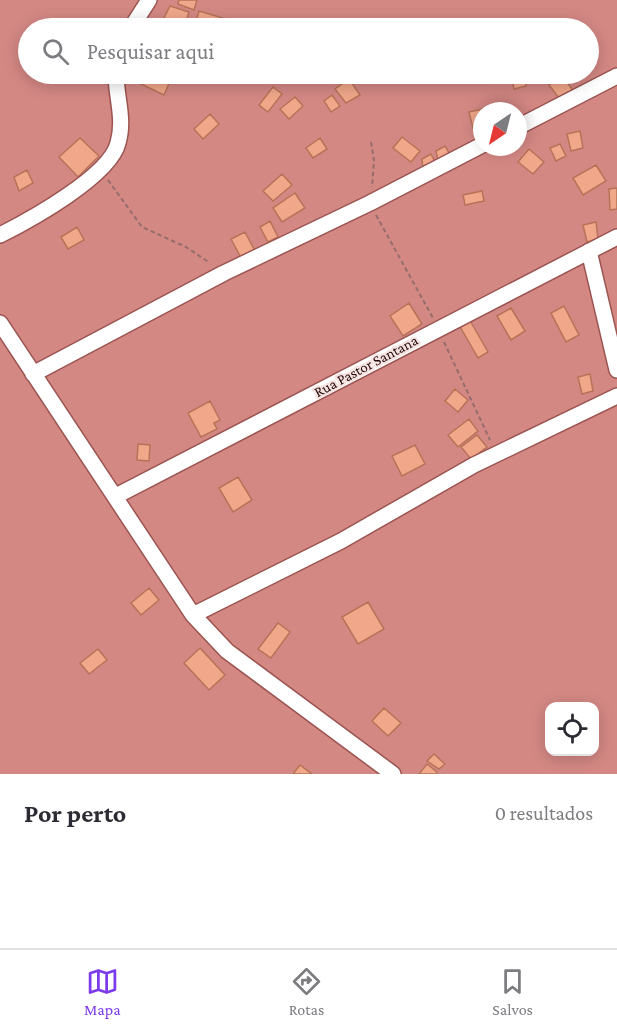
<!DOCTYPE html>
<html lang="pt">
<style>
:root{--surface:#fff;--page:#f7f7f7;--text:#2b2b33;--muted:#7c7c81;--line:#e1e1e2;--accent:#7c3aed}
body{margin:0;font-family:"Crimson Pro",serif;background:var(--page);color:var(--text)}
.controls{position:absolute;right:18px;bottom:18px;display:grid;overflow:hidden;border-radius:12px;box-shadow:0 3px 15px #0003}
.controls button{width:54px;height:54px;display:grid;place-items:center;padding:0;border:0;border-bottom:2px solid var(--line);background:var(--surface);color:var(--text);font:30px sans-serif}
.compass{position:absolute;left:473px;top:102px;width:54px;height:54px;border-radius:50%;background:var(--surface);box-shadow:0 3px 15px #0003;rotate:215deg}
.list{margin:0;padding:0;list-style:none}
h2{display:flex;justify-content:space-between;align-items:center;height:78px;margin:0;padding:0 24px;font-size:26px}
h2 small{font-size:20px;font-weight:400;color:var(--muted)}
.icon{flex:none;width:33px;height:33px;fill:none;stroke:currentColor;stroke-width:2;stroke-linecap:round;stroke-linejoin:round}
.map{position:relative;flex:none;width:617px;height:774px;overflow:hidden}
.search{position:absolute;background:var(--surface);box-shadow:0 3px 15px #0003;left:18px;right:18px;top:18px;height:66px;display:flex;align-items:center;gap:15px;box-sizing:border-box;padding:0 21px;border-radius:33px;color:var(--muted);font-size:22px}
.sheet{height:174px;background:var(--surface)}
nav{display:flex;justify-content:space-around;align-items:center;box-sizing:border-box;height:84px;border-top:2px solid var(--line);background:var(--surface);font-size:16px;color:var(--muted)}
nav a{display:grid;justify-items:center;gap:3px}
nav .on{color:var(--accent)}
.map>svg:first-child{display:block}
</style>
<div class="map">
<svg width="617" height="774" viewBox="0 0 617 774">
<rect width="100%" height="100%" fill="#feccc9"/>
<path fill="#d48884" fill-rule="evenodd" d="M 0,0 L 617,0 L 617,774 L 0,774 ZM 28,28 L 588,28 L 588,74 L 28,74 ZM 482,111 L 518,111 L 518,147 L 482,147 ZM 550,706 L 594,706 L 594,752 L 550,752 Z"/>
<path fill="#f0a78a" stroke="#b77357" stroke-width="1.5" d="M 179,0 L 197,0 L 194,10 L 178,4 Z
M 170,6 L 189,12 L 185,25 L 164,18 Z
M 199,11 L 226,19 L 223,28 L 195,25 Z
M 143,74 L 159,74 L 171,79 L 164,95 L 139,83 Z
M 511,74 L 524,74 L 526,86 L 514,89 Z
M 562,75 L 574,92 L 559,98 L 549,85 Z
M 349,79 L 360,95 L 346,103 L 335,89 Z
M 273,87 L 282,94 L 268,112 L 259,105 Z
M 332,95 L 340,106 L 331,112 L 324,101 Z
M 295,97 L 303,106 L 289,119 L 280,109 Z
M 483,109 L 482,126 L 473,128 L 469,112 Z
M 210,114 L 219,124 L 203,139 L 194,129 Z
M 580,131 L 583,148 L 571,151 L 567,134 Z
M 402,137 L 420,151 L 411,162 L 393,148 Z
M 80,138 L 99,156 L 78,177 L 59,157 Z
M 320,138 L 327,149 L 313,158 L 306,148 Z
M 560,144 L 566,156 L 556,161 L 550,148 Z
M 445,146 L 451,156 L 438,161 L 436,151 Z
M 529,149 L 544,162 L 533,174 L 518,162 Z
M 431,154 L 436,164 L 423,169 L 422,159 Z
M 596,165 L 606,181 L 583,195 L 573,178 Z
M 27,170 L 33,183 L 19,191 L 14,177 Z
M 282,174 L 292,185 L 273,201 L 263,191 Z
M 617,188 L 617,209 L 610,210 L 609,189 Z
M 482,191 L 484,201 L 465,205 L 463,195 Z
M 295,193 L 305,208 L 282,222 L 273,208 Z
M 270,221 L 278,237 L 268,242 L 260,227 Z
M 596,222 L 598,239 L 587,242 L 583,225 Z
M 77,227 L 84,240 L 68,249 L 61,237 Z
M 245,232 L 255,251 L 241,258 L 231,239 Z
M 409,303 L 422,324 L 403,336 L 390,316 Z
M 564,306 L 579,335 L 566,342 L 551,313 Z
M 511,308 L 525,331 L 511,340 L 497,316 Z
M 468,317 L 488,352 L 478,358 L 458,323 Z
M 590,374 L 593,391 L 582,394 L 578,377 Z
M 455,389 L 468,400 L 458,412 L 445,401 Z
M 210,401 L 220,420 L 214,423 L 217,429 L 201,437 L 188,413 Z
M 469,419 L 478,431 L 458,447 L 448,435 Z
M 477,435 L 487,447 L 471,459 L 461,447 Z
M 138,444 L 150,445 L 149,461 L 137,460 Z
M 415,445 L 425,464 L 402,476 L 392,456 Z
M 238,477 L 252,500 L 233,512 L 219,488 Z
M 149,588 L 159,600 L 141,615 L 131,603 Z
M 368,602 L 384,629 L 358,644 L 342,617 Z
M 278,623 L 290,632 L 271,658 L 258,649 Z
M 200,648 L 225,675 L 209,690 L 184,663 Z
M 98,649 L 107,660 L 89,674 L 80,663 Z
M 384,708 L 401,723 L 388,736 L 372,721 Z
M 434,754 L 445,764 L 439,769 L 427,761 Z
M 427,764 L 437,772 L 436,774 L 419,774 Z
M 300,765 L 312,774 L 293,774 Z"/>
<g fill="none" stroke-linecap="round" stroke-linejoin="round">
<g stroke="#9b5451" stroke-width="18">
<path id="minor" d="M 131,28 L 149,0
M 518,127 L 617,76
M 0,235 C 30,220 110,176 118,143 C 125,119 116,97 116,74
M 589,251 L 617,370
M 0,323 L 193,615 L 227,651 L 393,774
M 33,374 L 224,273 L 370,203 L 482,145
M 116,496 L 617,237
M 193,615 L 341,541 L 474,465 L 617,396"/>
</g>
<path stroke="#956d6c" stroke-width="2" stroke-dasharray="4.5 3" stroke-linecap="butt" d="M 371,142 L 374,161 L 372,187
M 108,180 L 142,227 L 186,247 L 210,263
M 376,215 L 433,318
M 444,342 L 490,440"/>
<use href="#minor" stroke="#fff" stroke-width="15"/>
</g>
<g text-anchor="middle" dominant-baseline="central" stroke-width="4.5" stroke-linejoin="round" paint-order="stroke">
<g font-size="15" fill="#250909" stroke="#f4e3e1">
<text transform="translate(366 366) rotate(-28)">Rua Pastor Santana</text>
</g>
</g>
</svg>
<div class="controls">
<button><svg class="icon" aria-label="locate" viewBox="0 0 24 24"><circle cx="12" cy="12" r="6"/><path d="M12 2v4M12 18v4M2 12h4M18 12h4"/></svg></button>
</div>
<svg class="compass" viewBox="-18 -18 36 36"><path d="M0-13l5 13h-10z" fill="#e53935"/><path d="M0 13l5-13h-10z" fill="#7c7c81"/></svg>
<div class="search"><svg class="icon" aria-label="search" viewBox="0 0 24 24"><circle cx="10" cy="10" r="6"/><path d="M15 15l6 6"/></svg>Pesquisar aqui</div>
</div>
<section class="sheet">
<h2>Por perto<small>0 resultados</small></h2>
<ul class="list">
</ul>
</section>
<nav>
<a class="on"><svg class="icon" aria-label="map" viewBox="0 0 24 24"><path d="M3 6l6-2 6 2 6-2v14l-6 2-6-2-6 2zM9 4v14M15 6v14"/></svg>Mapa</a>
<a><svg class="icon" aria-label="directions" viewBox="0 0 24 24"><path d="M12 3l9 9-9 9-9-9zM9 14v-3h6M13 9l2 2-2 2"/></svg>Rotas</a>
<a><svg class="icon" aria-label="saved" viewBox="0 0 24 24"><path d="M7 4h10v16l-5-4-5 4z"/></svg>Salvos</a>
</nav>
